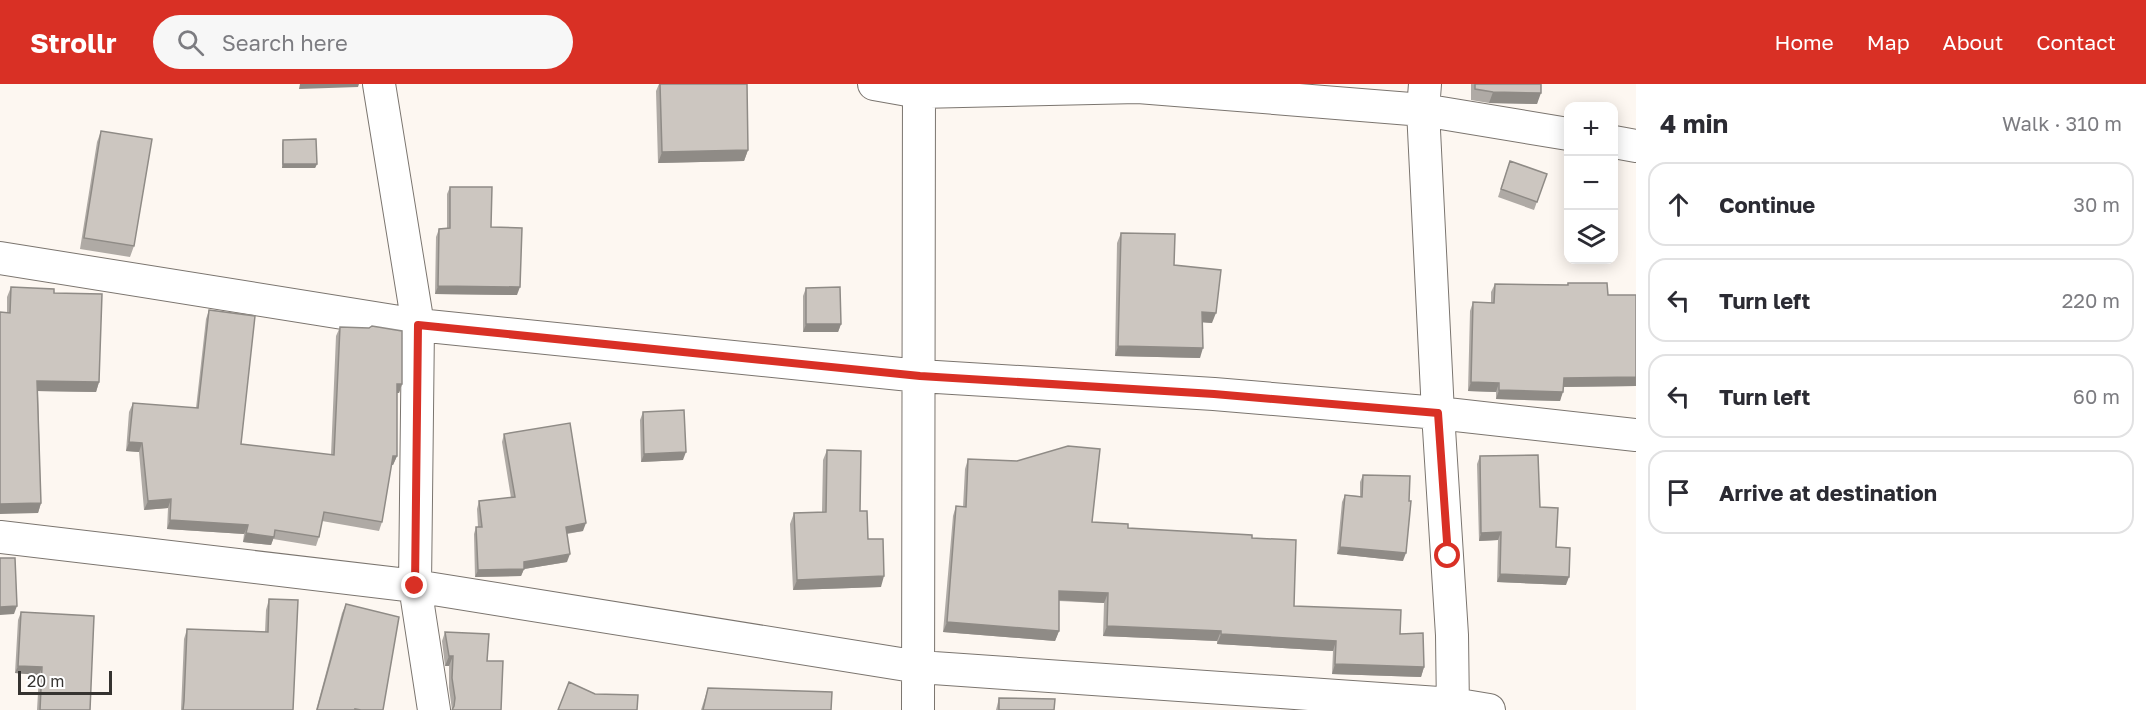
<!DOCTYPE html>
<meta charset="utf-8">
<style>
:root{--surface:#fff;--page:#f7f7f7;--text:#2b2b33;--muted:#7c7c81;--line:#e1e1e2;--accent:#d93025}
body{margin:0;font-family:"Golos Text",sans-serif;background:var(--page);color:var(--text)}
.controls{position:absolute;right:18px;top:18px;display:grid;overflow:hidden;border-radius:12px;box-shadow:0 3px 15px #0003}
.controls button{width:54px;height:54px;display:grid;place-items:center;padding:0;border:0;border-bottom:2px solid var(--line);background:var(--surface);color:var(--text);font:30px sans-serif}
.scale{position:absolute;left:18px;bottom:15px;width:94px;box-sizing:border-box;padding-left:6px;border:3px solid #353330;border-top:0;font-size:16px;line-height:21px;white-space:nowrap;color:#353330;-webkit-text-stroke:4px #fff;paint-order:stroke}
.stop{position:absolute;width:18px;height:18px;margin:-14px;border:4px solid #d93025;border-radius:50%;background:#fff}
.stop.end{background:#d93025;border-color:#fff;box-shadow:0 2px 6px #0008}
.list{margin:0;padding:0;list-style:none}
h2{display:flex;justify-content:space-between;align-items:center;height:78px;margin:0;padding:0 24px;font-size:26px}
h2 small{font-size:20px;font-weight:400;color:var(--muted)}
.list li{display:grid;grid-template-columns:39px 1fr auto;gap:18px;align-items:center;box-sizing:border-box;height:84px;margin:0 12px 12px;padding:0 12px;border:2px solid var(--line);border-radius:18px}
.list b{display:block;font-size:22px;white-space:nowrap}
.list em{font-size:20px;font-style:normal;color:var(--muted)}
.icon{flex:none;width:33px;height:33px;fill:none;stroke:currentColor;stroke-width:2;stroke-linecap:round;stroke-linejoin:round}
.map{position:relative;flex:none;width:1636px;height:626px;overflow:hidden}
header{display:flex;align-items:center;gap:36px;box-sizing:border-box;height:84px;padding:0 30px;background:var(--accent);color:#fff}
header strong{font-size:28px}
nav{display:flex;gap:33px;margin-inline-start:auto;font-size:21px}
.search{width:420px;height:54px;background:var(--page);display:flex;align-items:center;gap:15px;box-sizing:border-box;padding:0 21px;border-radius:33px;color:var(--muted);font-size:22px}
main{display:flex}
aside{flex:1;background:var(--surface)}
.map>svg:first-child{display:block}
</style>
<header>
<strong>Strollr</strong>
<div class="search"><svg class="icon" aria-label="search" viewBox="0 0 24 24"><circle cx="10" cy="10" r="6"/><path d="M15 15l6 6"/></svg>Search here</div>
<nav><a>Home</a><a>Map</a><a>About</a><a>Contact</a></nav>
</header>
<main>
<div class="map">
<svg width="1636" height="626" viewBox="0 0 1636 626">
<rect width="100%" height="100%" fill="#fdf7f1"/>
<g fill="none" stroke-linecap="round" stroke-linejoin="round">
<g stroke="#7b756f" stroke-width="34">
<path id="minor" d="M 379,0 L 418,241 L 415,502 L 434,626
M 874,0 L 919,8 L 1138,3 L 1423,26 L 1425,0
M 1614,58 L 1636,62
M 0,174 L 418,241 L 920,292 L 1214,310 L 1438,329 L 1636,351
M 0,453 L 415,502 L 919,583 L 1453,620 L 1489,626
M 918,626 L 919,0
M 1453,626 L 1452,551 L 1438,329 L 1423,26 L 1568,50"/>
</g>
<use href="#minor" stroke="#fff" stroke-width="32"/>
</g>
<path fill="#afaaa5" d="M 659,0 L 747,0 L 748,66 L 744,77 L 658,79 L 656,7 Z
M 1471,0 L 1541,0 L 1537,20 L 1489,19 L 1471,16 Z
M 101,47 L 134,162 L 130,173 L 80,165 L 97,58 Z
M 283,56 L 317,80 L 315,84 L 282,84 L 282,60 Z
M 1510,77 L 1547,90 L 1534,126 L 1498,113 Z
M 450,103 L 491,143 L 517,211 L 435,210 L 436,153 L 439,145 L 447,144 L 447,110 Z
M 1121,149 L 1212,239 L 1202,238 L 1200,274 L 1115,272 L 1117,159 Z
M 1568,199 L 1608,211 L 1636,211 L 1636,302 L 1563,303 L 1560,317 L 1496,315 L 1496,308 L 1468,307 L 1470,227 L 1473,218 L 1491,219 L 1491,208 L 1495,200 L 1567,201 Z
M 11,203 L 54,209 L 99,298 L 96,308 L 38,307 L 41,419 L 38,429 L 7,229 L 7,213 Z
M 806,204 L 841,240 L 838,248 L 803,248 L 803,212 Z
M 209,226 L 241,360 L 331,371 L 336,252 L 340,243 L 402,300 L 399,309 L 397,309 L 397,372 L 393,381 L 391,381 L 382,438 L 379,447 L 322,437 L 319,453 L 316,462 L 273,455 L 271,461 L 243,458 L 244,450 L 167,445 L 168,424 L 144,426 L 139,368 L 126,367 L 129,328 L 133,319 L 196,324 L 206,235 Z
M 643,328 L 683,376 L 641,378 L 640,336 Z
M 504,350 L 583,447 L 567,450 L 567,478 L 524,485 L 521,492 L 475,493 L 474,450 L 476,443 L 478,443 L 477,425 L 479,417 L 511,414 L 502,358 Z
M 827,366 L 860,427 L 881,503 L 793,506 L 790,440 L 794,429 L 822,428 L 823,376 Z
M 1480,372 L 1540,423 L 1556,463 L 1566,501 L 1497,498 L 1498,456 L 1479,457 L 1477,380 Z
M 968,375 L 1092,438 L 1128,444 L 1252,454 L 1294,522 L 1400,550 L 1424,583 L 1421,593 L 1332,590 L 1333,567 L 1217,560 L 1217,557 L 1103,552 L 1104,519 L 1059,517 L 1059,547 L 1055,557 L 943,548 L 953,432 L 956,422 L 963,423 L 965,385 Z
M 1363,391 L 1403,477 L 1337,470 L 1342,418 L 1345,411 L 1360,412 L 1360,398 Z
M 269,515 L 293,626 L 181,626 L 184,555 L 187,545 L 265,548 L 266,526 Z
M 346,520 L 383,626 L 316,626 L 342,529 Z
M 21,528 L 90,626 L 37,626 L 39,591 L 15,589 L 18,536 Z
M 445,548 L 487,577 L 452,626 L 449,604 L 449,582 L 445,582 L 442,557 Z
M 708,604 L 831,626 L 701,626 Z
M 999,614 L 1054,626 L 996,626 Z"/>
<path fill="#8f8b86" d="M 300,0 L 359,0 L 358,3 L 299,5 Z
M 1493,8 L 1541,9 L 1537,20 L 1489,19 Z
M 748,66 L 744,77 L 658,79 L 662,68 Z
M 283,80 L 317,80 L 315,84 L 282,84 Z
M 438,202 L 520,203 L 517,211 L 435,210 Z
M 1202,228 L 1216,229 L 1212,239 L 1198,238 Z
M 806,240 L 841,240 L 838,248 L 803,248 Z
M 1118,262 L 1203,264 L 1200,274 L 1115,272 Z
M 1636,293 L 1636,302 L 1560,303 L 1564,294 Z
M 37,297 L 99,298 L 96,308 L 34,307 Z
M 1471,298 L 1499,299 L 1496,308 L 1468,307 Z
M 397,300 L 402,300 L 399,309 L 393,309 Z
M 1499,306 L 1563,308 L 1560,317 L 1496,315 Z
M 129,358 L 142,359 L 139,368 L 126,367 Z
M 686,368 L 683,376 L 641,378 L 644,370 Z
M 393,372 L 397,372 L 393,381 L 390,381 Z
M 171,415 L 168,424 L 144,426 L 148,417 Z
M 41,419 L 38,429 L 0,430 L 0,420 Z
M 170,436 L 248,441 L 244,450 L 167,445 Z
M 586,439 L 583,447 L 563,450 L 566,443 Z
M 1501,448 L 1498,456 L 1479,457 L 1481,449 Z
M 246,449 L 274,453 L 271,461 L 243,458 Z
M 1340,463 L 1406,469 L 1403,477 L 1337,470 Z
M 570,470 L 567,478 L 524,485 L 521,492 L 475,493 L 478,486 Z
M 1500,490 L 1569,493 L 1566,501 L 1497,498 Z
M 884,492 L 881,503 L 793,506 L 797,496 Z
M 1059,507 L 1108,509 L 1104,519 L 1056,516 Z
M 17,522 L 14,530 L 0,531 L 0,523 Z
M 947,538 L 1059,547 L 1055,557 L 943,548 Z
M 1107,542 L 1221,547 L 1217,557 L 1103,552 Z
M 1221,550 L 1336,557 L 1333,567 L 1217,560 Z
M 449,572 L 453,572 L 449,582 L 445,582 Z
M 1335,580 L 1424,583 L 1421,593 L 1332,590 Z
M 18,582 L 42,583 L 39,591 L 15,589 Z"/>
<path fill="#ccc6c0" stroke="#8f8b86" stroke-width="1.5" d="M 660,0 L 747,0 L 748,66 L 662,68 Z
M 1475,0 L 1541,0 L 1541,9 L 1493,8 L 1475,5 Z
M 101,47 L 152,55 L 134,162 L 84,154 Z
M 316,55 L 317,80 L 283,80 L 283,56 Z
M 1510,77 L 1547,90 L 1537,118 L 1501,105 Z
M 450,103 L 492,103 L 491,143 L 522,144 L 520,203 L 438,202 L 439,145 L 450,144 Z
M 1121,149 L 1175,150 L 1174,181 L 1221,186 L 1216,229 L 1202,228 L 1203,264 L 1118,262 Z
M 1568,199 L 1607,199 L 1608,211 L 1636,211 L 1636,293 L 1564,294 L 1563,308 L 1499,306 L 1499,299 L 1471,298 L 1473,218 L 1494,219 L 1495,200 L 1568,201 Z
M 11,203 L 54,205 L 54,209 L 102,210 L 99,298 L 37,297 L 41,419 L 0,420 L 0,228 L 10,229 Z
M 840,203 L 841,240 L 806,240 L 806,204 Z
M 209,226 L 255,232 L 241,360 L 334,371 L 340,243 L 369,244 L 372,242 L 402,247 L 402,300 L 397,300 L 397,372 L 393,372 L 382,438 L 324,428 L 319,453 L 275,446 L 274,453 L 246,449 L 248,441 L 170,436 L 171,415 L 148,417 L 142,359 L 129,358 L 133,319 L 198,324 Z
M 684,326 L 686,368 L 644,370 L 643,328 Z
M 570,339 L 586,439 L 566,443 L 570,470 L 524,478 L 524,485 L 478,486 L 476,443 L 482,443 L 479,417 L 515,413 L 504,350 Z
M 1068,362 L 1100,365 L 1092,438 L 1128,440 L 1128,444 L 1252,451 L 1252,454 L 1296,456 L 1294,522 L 1401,526 L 1400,550 L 1423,549 L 1424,583 L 1335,580 L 1336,557 L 1221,550 L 1221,547 L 1107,542 L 1108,509 L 1059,507 L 1059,547 L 947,538 L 956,422 L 966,423 L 968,375 L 1017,377 Z
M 827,366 L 861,367 L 860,427 L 867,427 L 868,455 L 883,455 L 884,492 L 797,496 L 794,429 L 826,428 Z
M 1538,371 L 1540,423 L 1558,424 L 1556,463 L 1570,464 L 1569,493 L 1500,490 L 1501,448 L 1481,449 L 1480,372 Z
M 1363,391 L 1410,392 L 1409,417 L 1411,417 L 1406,469 L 1340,463 L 1345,411 L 1362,413 Z
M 0,474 L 15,474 L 17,522 L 0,523 Z
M 269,515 L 298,516 L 293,626 L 183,626 L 184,617 L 187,545 L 268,548 Z
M 346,520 L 399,533 L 383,626 L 361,626 L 355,625 L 355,626 L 317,626 Z
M 21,528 L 94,532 L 90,626 L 40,626 L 42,583 L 18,582 Z
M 445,548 L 489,550 L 487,577 L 503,577 L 501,626 L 452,626 L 454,622 L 455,614 L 452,594 L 453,572 L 449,572 Z
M 569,598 L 595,610 L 638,611 L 637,626 L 558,626 Z
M 708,604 L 832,608 L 831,626 L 703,626 Z
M 999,614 L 1055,615 L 1054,626 L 999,626 Z"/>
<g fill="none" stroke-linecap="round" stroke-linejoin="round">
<path stroke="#d93025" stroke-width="8" d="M 415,502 L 418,241 L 920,292 L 1214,310 L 1438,329 L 1448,472"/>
</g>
</svg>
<div class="controls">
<button>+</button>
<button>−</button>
<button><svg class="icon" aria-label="layers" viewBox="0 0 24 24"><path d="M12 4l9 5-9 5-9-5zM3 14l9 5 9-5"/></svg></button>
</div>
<div class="scale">20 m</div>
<div class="stop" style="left:1448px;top:472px"></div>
<div class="stop end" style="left:415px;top:502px"></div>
</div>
<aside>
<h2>4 min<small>Walk · 310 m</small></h2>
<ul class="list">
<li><svg class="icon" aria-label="ahead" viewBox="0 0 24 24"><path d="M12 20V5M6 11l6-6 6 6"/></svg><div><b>Continue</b></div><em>30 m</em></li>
<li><svg class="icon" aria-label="left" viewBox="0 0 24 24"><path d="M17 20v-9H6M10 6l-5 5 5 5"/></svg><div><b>Turn left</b></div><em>220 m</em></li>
<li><svg class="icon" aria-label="left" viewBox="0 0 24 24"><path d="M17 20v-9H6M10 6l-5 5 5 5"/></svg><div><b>Turn left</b></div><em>60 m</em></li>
<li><svg class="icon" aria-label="arrive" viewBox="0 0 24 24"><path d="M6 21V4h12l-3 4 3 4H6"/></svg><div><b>Arrive at destination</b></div></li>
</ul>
</aside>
</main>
